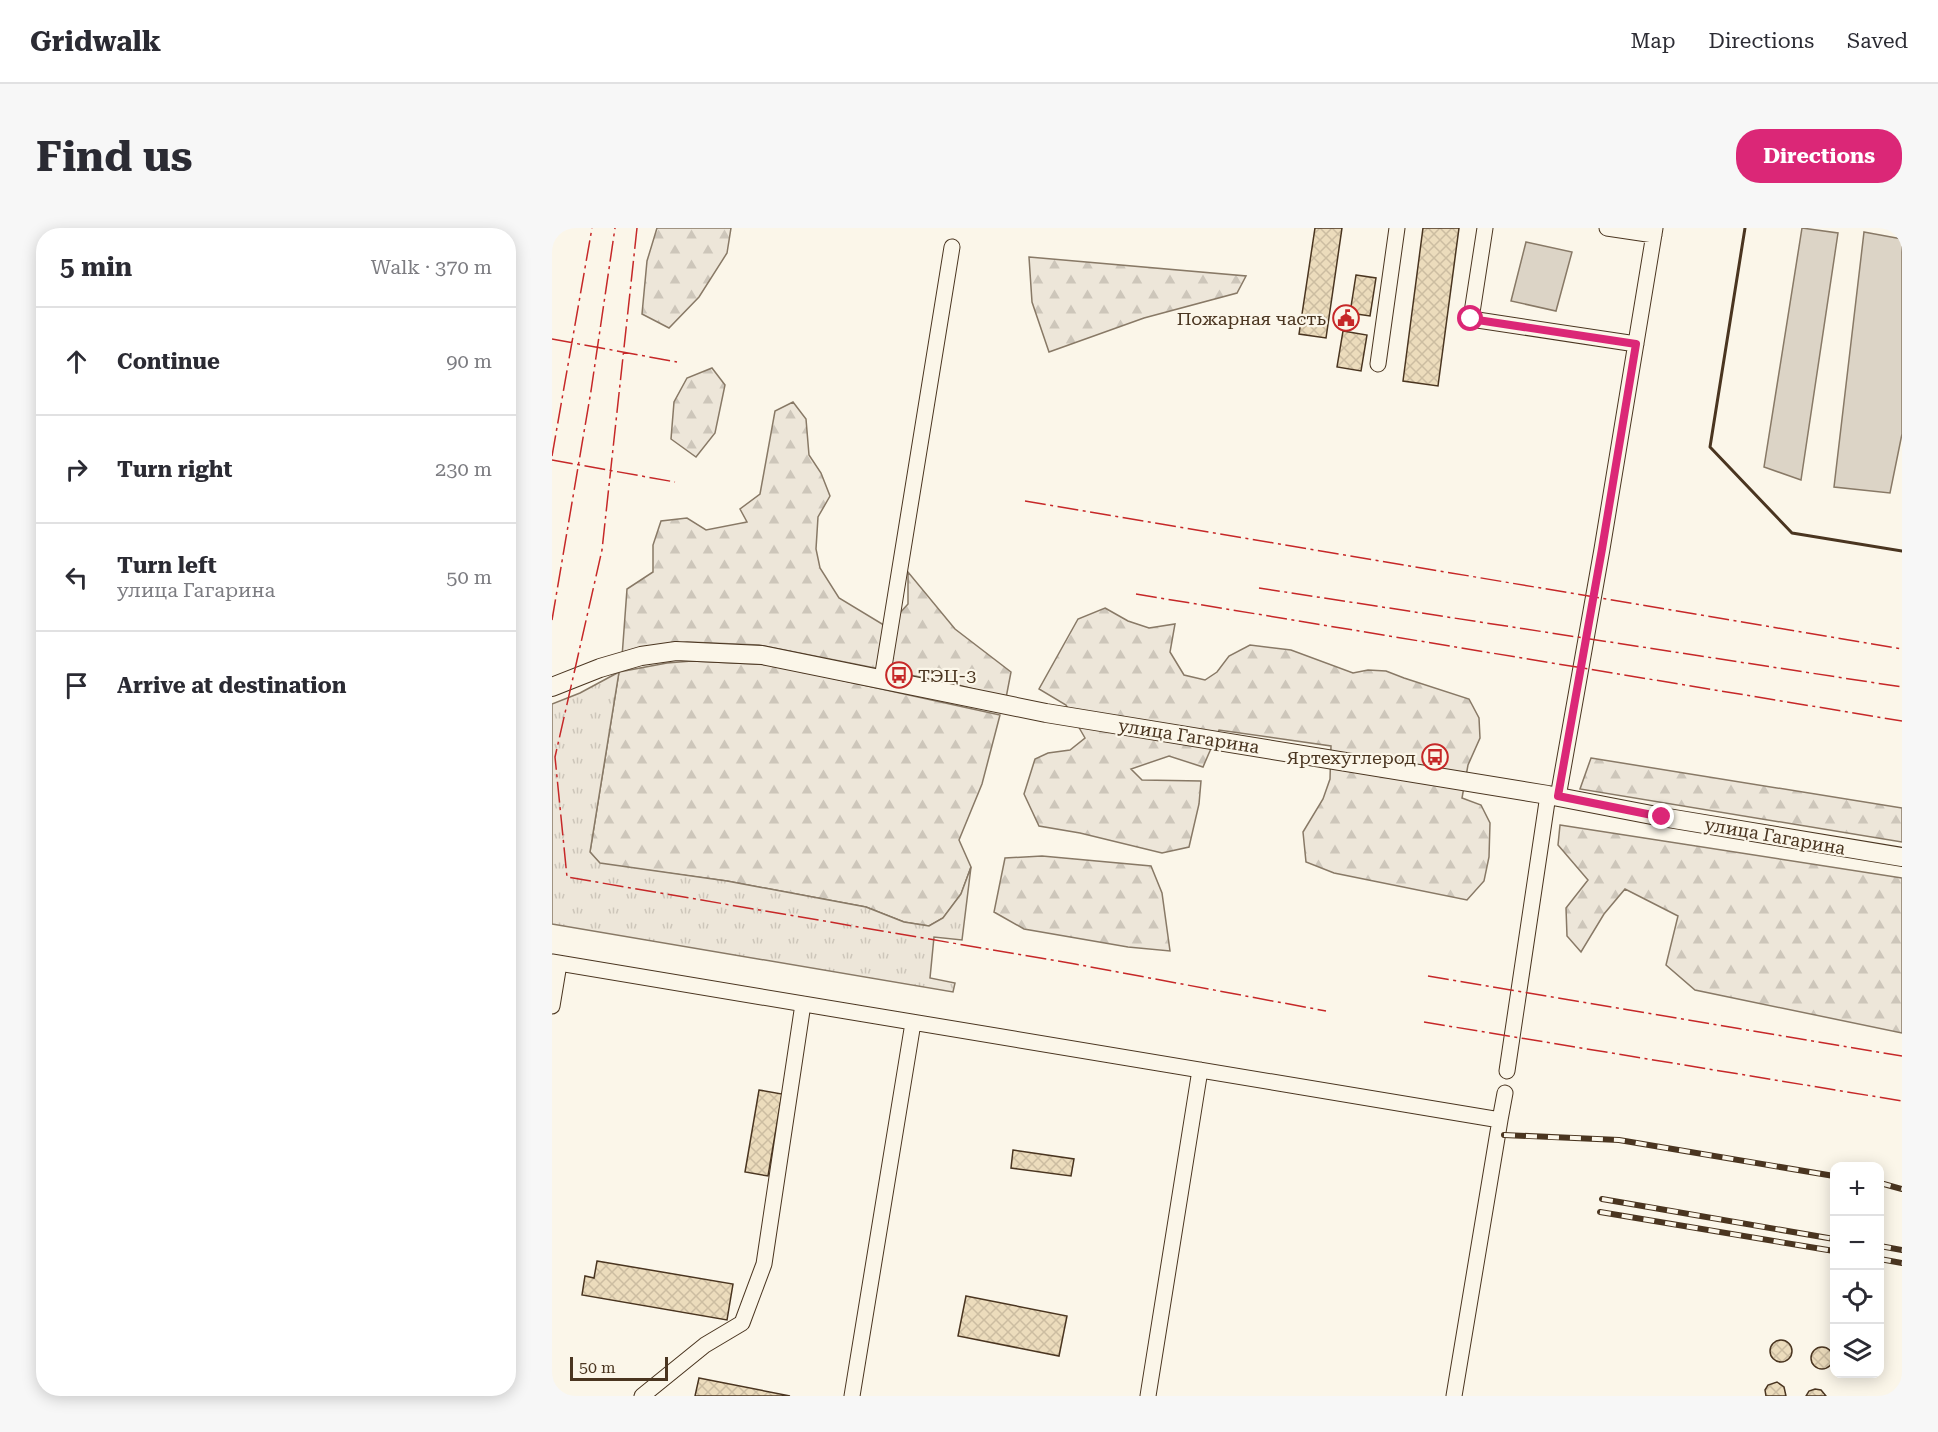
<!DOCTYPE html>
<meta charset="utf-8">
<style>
:root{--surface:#fff;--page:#f7f7f7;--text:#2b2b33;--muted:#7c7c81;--line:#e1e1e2;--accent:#db2777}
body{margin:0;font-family:"Roboto Serif",serif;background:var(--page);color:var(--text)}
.controls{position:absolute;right:18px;bottom:18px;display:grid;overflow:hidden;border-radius:12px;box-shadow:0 3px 15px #0003}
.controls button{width:54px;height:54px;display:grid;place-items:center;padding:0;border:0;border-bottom:2px solid var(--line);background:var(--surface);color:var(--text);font:30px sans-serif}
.scale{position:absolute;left:18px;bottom:15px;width:98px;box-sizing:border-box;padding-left:6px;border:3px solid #4a3520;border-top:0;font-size:16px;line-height:21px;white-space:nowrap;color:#4a3520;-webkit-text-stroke:4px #fbf6e9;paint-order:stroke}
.stop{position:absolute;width:18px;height:18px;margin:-14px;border:4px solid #db2777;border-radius:50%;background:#fff}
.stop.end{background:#db2777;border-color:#fff;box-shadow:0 2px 6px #0008}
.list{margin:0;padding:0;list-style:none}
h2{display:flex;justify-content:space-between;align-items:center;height:78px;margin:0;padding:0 24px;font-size:26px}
h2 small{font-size:20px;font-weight:400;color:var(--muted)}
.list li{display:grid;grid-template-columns:39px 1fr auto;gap:18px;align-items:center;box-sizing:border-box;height:108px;padding:0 24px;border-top:2px solid var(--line)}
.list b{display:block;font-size:22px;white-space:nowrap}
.list p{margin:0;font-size:20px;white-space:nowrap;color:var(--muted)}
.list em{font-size:20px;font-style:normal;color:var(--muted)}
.icon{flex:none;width:33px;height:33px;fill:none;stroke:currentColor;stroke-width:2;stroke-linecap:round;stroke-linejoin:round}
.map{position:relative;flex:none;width:1350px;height:1168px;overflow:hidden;border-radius:24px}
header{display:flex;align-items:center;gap:36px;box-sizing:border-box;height:84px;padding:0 30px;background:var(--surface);border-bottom:2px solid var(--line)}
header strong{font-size:28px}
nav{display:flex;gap:33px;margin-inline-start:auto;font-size:21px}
.intro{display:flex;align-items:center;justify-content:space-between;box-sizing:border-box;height:144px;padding:0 36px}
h1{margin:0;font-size:42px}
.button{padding:15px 27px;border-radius:24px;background:var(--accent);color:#fff;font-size:21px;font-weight:700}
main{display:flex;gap:36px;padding:0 36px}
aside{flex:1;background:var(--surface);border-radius:24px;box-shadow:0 3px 15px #0003}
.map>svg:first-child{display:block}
</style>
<header>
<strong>Gridwalk</strong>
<nav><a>Map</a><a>Directions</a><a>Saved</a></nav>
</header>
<div class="intro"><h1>Find us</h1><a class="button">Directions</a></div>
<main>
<aside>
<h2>5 min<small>Walk · 370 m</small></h2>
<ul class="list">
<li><svg class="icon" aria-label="ahead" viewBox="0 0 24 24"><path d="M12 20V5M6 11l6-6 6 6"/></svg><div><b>Continue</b></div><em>90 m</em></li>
<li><svg class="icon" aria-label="right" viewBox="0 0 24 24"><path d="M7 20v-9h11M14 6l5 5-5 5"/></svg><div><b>Turn right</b></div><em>230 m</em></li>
<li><svg class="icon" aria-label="left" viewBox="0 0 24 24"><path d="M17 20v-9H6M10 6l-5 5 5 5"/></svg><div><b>Turn left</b><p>улица Гагарина</p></div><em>50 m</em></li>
<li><svg class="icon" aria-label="arrive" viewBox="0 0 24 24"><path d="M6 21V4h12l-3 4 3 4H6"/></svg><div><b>Arrive at destination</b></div></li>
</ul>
</aside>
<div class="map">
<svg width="1350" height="1168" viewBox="0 0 1350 1168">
<defs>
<pattern id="forest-firs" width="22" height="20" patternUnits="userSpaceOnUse" patternTransform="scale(1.5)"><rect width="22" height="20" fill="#ede6d9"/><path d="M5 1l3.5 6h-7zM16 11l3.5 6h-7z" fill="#cdc6ba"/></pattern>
<pattern id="park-tufts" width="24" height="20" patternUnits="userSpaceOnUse" patternTransform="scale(1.5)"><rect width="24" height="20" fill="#ede6d9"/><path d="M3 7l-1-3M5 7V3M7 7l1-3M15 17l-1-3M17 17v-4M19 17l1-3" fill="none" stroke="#cdc6ba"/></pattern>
<pattern id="building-cross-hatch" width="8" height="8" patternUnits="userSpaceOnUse" patternTransform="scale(1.5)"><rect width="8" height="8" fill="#ecdcbc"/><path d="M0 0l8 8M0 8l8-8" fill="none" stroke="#ccbda1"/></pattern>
</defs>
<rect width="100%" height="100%" fill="#fbf6e9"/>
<path fill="url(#forest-firs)" stroke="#887966" stroke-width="1.5" d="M 105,0 L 179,0 L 175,25 L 147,69 L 117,100 L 90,86 L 95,33 Z
M 477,29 L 694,48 L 685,65 L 592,90 L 497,124 L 480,74 Z
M 160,140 L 173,157 L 163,205 L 144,229 L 119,211 L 122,174 L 135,150 Z
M 241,174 L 254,191 L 257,227 L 269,245 L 278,268 L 266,289 L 264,321 L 268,340 L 287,370 L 335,399 L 356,376 L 356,344 L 403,401 L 459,444 L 454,470 L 403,456 L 207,417 L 135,414 L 108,418 L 70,429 L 75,361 L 101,344 L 101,317 L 109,293 L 135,290 L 154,302 L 195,294 L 188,281 L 208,266 L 223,183 Z
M 553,380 L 576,393 L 597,400 L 623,396 L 618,424 L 632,447 L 653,452 L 665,444 L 677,428 L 698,417 L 739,422 L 801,445 L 816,442 L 834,443 L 852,450 L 917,471 L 927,490 L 928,510 L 916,537 L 910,570 L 929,577 L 938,595 L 937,629 L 932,653 L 915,672 L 782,645 L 754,634 L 751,604 L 771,571 L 778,551 L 779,518 L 667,502 L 651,539 L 617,528 L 579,541 L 590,552 L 649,553 L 647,576 L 637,619 L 610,625 L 528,605 L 487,598 L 472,566 L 483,531 L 496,525 L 518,522 L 533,510 L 514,477 L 487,461 L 526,391 Z
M 140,433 L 220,437 L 448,487 L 430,556 L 407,612 L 419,639 L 409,666 L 391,690 L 377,698 L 352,694 L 314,679 L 175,653 L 48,636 L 38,624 L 67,444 L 115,435 Z
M 1039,530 L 1350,580 L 1350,614 L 1028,561 Z
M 1008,597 L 1350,650 L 1350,805 L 1143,762 L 1114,737 L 1126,688 L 1073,661 L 1052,686 L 1029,724 L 1015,708 L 1014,680 L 1036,652 L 1006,617 Z
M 490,628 L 599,638 L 610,665 L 618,723 L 576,719 L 472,701 L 442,684 L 453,630 Z"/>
<path fill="url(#park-tufts)" stroke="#887966" stroke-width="1.5" d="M 67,444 L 38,624 L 48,635 L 175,653 L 314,679 L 352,694 L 377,698 L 391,690 L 409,666 L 419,639 L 410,712 L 382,709 L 378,750 L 403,755 L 401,764 L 0,696 L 0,476 L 28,465 Z"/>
<path fill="#dcd4c6" stroke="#887966" stroke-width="1.5" d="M 1250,0 L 1286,5 L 1249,252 L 1212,239 Z
M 1312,4 L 1350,11 L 1350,206 L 1338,265 L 1282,259 Z
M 974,14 L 1020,24 L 1004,83 L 959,73 Z"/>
<path fill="url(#building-cross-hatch)" stroke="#4a3520" stroke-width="1.5" d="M 763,0 L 790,0 L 774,110 L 747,106 Z
M 871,0 L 907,0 L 886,158 L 851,153 Z
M 804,47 L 824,50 L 818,88 L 798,85 Z
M 791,103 L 815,107 L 809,143 L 785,139 Z
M 207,862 L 230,866 L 216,948 L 193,944 Z
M 461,922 L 522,931 L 519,948 L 459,940 Z
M 45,1033 L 181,1056 L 175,1092 L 30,1067 L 33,1048 L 42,1050 Z
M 414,1068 L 515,1088 L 507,1128 L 406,1108 Z
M1218 1123a11 11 0 1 1 22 0a11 11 0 1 1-22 0Z
M1259 1130a11 11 0 1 1 22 0a11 11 0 1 1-22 0Z
M 147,1150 L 238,1168 L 143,1168 Z
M 1225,1154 L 1232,1159 L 1234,1168 L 1214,1168 L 1213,1162 L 1216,1157 Z
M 1263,1161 L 1269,1162 L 1274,1168 L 1254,1168 L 1257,1163 Z"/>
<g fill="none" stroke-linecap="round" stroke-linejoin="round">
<g stroke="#4a3520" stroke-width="17">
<path id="minor" d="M 933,0 L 919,91 L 1084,116
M 1055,0 L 1102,7
M 826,136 L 845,0
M 330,451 L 400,19
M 1006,569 L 1050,321 L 1103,0
M 0,734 L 948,892 L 902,1168
M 0,778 L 7,736
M 955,843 L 996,567
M 948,892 L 953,865
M 90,1168 L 153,1117 L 190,1095 L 212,1036 L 251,776
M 300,1168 L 361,795
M 596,1168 L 648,842"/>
</g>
<g stroke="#4a3520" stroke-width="20">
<path id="major" d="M 0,459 L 48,440 L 89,428 L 124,423 L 210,427 L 494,485 L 996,567 L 1110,589 L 1350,629"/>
</g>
<use href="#minor" stroke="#fbf6e9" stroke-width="15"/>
<use href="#major" stroke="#fbf6e9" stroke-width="18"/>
<g stroke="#4a3520" stroke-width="6">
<path id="rail" d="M 952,907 L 1067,912 L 1282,948
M 1328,955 L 1350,961
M 1050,971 L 1282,1011
M 1048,984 L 1282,1023
M 1328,1018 L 1350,1022
M 1328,1031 L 1350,1035"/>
</g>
<use href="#rail" stroke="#fbf6e9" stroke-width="4" stroke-dasharray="11" stroke-linecap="butt"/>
<path stroke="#4a3520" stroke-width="3" d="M 1193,0 L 1158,219 L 1240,305 L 1350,323"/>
<path stroke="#c62828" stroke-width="1.5" stroke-dasharray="21 4.5 3 4.5" stroke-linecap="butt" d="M 85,0 L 50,322 L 3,529 L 15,649 L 523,736 L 774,783
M 0,111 L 125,134
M 0,228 L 40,0
M 0,232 L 123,254
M 473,273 L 1350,421
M 707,360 L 1350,459
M 584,366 L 1350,493
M 0,392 L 39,163 L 63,0
M 876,748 L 1350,828
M 872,794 L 1350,873"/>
</g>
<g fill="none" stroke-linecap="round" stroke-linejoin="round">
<path stroke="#db2777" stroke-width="8" d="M 919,91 L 1084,116 L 1050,321 L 1006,568 L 1110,589"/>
</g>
<defs>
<g id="civic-ring" transform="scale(1.35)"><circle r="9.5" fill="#fbf6e9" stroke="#c62828" stroke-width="1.5"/><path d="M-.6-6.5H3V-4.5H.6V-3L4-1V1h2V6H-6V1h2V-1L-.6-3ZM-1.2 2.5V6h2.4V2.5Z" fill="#c62828"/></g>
<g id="bus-ring" transform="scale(1.35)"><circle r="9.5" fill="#fbf6e9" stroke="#c62828" stroke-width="1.5"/><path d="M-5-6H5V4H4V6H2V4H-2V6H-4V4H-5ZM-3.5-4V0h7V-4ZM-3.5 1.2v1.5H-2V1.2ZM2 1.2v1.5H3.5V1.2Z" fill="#c62828"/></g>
</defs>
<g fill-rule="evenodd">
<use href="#civic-ring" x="794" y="90"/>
<use href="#bus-ring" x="347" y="447"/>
<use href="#bus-ring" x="883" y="529"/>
</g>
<g text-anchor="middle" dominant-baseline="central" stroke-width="4.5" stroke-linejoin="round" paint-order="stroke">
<g font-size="18" fill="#4a3520" stroke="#fbf6e9" text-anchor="end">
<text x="774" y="90">Пожарная часть</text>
<text x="366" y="447" text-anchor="start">ТЭЦ-3</text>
<text x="864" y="529">Яртехуглерод</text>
</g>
<g font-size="18" fill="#4a3520" stroke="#fbf6e9">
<text transform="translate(637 508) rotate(9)">улица Гагарина</text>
<text transform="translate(1223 608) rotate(10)">улица Гагарина</text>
</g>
</g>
</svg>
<div class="controls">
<button>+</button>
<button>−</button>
<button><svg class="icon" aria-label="locate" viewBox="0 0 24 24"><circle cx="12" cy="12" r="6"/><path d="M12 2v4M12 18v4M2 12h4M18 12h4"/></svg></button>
<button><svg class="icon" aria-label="layers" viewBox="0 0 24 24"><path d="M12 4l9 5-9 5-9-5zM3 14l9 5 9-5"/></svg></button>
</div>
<div class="scale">50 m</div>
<div class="stop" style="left:919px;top:91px"></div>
<div class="stop end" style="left:1110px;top:589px"></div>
</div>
</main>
